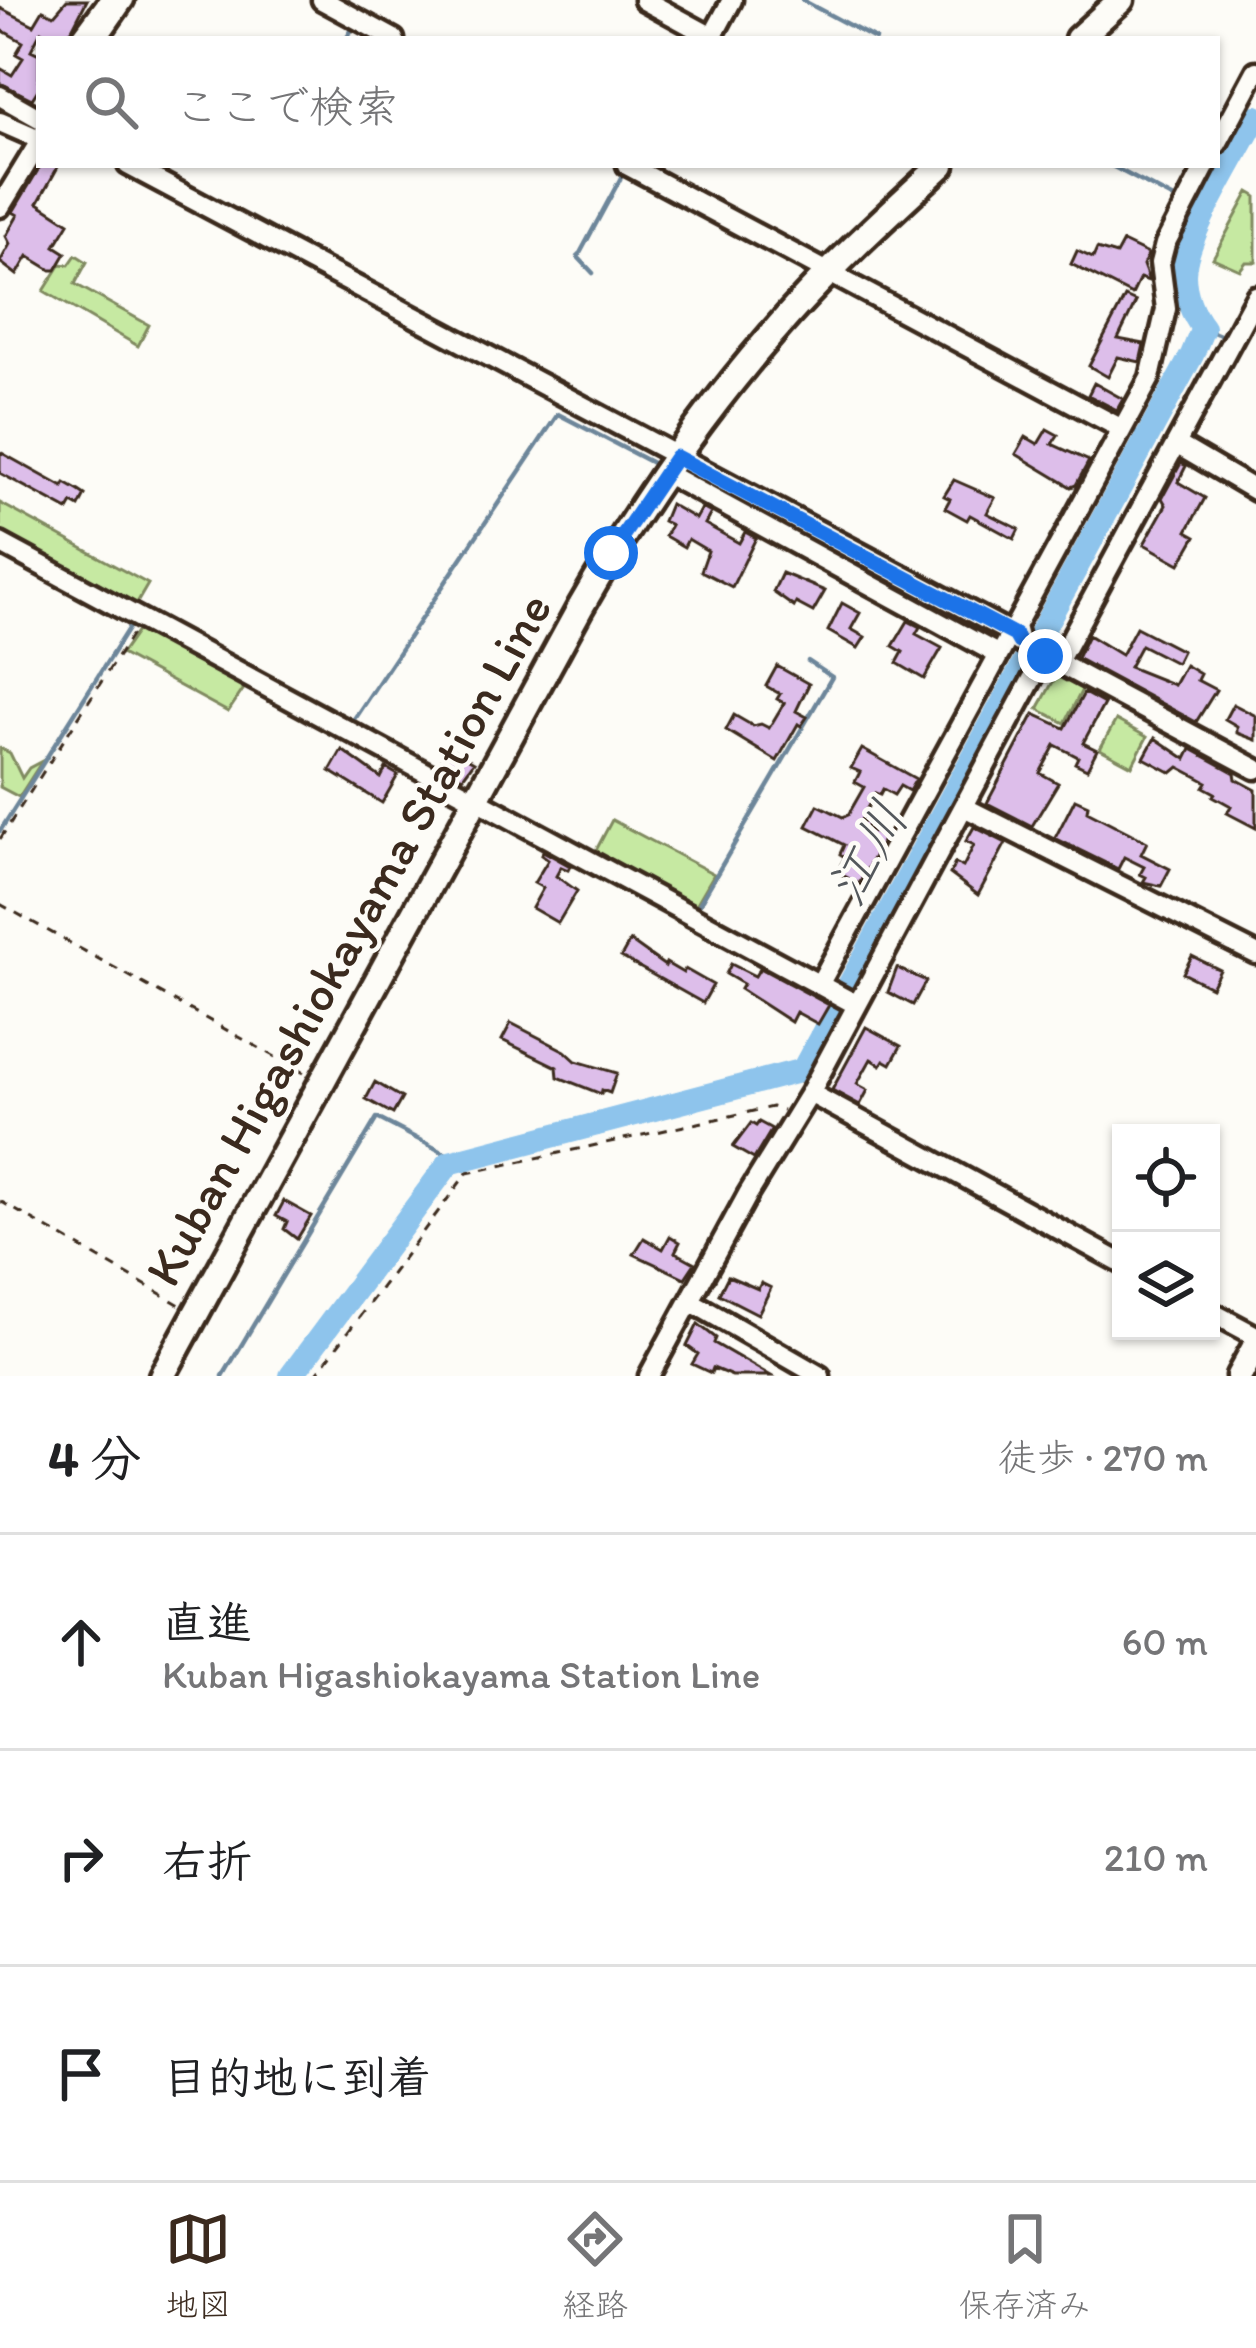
<!DOCTYPE html>
<html lang="ja">
<meta charset="utf-8">
<style>
:root{--surface:#fff;--page:#f6f6f6;--text:#202124;--muted:#757577;--line:#e0e0e0;--accent:#3b2a1e}
body{margin:0;font-family:Itim,"Klee One",sans-serif;background:var(--page);color:var(--text)}
.controls{position:absolute;right:36px;bottom:36px;display:grid;overflow:hidden;border-radius:0px;box-shadow:0 3px 9px #0004}
.controls button{width:108px;height:108px;display:grid;place-items:center;padding:0;border:0;border-bottom:3px solid var(--line);background:var(--surface);color:var(--text);font:60px sans-serif}
.stop{position:absolute;width:36px;height:36px;margin:-27px;border:9px solid #1a73e8;border-radius:50%;background:#fff}
.stop.end{background:#1a73e8;border-color:#fff;box-shadow:0 3px 12px #0008}
.list{margin:0;padding:0;list-style:none}
h2{display:flex;justify-content:space-between;align-items:center;height:156px;margin:0;padding:0 48px;font-size:51px}
h2 small{font-size:39px;font-weight:400;color:var(--muted)}
.list li{display:grid;grid-template-columns:78px 1fr auto;gap:36px;align-items:center;box-sizing:border-box;height:216px;padding:0 48px;border-top:3px solid var(--line)}
.list b{display:block;font-size:45px;white-space:nowrap}
.list p{margin:0;font-size:39px;white-space:nowrap;color:var(--muted)}
.list em{font-size:39px;font-style:normal;color:var(--muted)}
.icon{flex:none;width:66px;height:66px;fill:none;stroke:currentColor;stroke-width:2;stroke-linecap:round;stroke-linejoin:round}
.map{position:relative;flex:none;width:1256px;height:1376px;overflow:hidden}
.search{position:absolute;background:var(--surface);box-shadow:0 3px 9px #0004;left:36px;right:36px;top:36px;height:132px;display:flex;align-items:center;gap:30px;box-sizing:border-box;padding:0 42px;border-radius:0px;color:var(--muted);font-size:45px}
.sheet{height:804px;background:var(--surface)}
nav{display:flex;justify-content:space-around;align-items:center;box-sizing:border-box;height:168px;border-top:3px solid var(--line);background:var(--surface);font-size:33px;color:var(--muted)}
nav a{display:grid;justify-items:center;gap:6px}
nav .on{color:var(--accent)}
.map>svg:first-child{display:block}
</style>
<div class="map">
<svg width="1256" height="1376" viewBox="0 0 1256 1376">
<rect width="100%" height="100%" fill="#fdfcf7"/>
<filter id="ink" filterUnits="userSpaceOnUse"><feTurbulence type="fractalNoise" baseFrequency=".00833" numOctaves="2"/><feDisplacementMap in="SourceGraphic" scale="24" xChannelSelector="R" yChannelSelector="G"/><feConvolveMatrix kernelMatrix="1 2 1 2 8 2 1 2 1" color-interpolation-filters="sRGB"/></filter>
<g filter="url(#ink)">
<path fill="#c6e9a2" stroke="#808a60" stroke-width="3" d="M 1249,192 L 1256,196 L 1256,262 L 1246,262 L 1240,270 L 1213,258 Z
M 76,255 L 87,262 L 75,284 L 149,325 L 138,346 L 44,291 L 61,264 L 69,265 Z
M 0,503 L 148,584 L 134,608 L 0,536 Z
M 142,624 L 249,681 L 228,712 L 121,654 Z
M 1060,669 L 1085,684 L 1065,723 L 1038,709 Z
M 1116,720 L 1147,737 L 1132,766 L 1100,749 Z
M 0,748 L 10,753 L 22,778 L 29,768 L 42,761 L 19,797 L 0,787 Z
M 612,820 L 714,874 L 693,910 L 593,856 Z"/>
<g fill="none" stroke-linecap="round" stroke-linejoin="round">
<path stroke="#6d869a" stroke-width="4.5" d="M 802,0 L 875,39
M 346,39 L 351,31
M 1110,165 L 1180,202
M 1192,209 L 1205,216
M 593,273 L 578,257 L 625,170
M 1203,328 L 1225,337
M 1131,430 L 1147,439
M 350,725 L 558,414 L 658,466
M 1001,757 L 1048,670
M 0,831 L 131,624
M 694,913 L 832,677 L 808,661
M 713,1276 L 810,1110
M 223,1376 L 377,1118 L 458,1160"/>
<path stroke="#8ec4ec" stroke-width="24" d="M 291,1376 L 449,1163 L 803,1070 L 1192,355 L 1203,328 C 1192,314 1184,293 1184,274 C 1185,235 1237,155 1256,117"/>
</g>
<path fill="#ddbeea" stroke="#3b2a1e" stroke-width="3" d="M 67,0 L 87,0 L 67,39 L 54,39 L 41,31 L 31,50 L 39,54 L 39,88 L 32,99 L 0,83 L 0,68 L 12,75 L 23,58 L 16,54 L 23,42 L 0,29 L 0,8 L 34,25 L 43,10 L 54,15 Z
M 41,165 L 59,165 L 38,203 L 69,223 L 55,246 L 66,253 L 56,270 L 51,270 L 28,256 L 17,275 L 0,262 L 10,244 L 6,236 L 18,215 L 13,212 Z
M 1123,242 L 1148,254 L 1143,265 L 1149,281 L 1140,278 L 1132,295 L 1071,264 L 1077,251 L 1093,258 L 1097,249 L 1116,255 Z
M 1125,297 L 1136,302 L 1118,339 L 1144,344 L 1140,362 L 1118,357 L 1108,377 L 1089,366 Z
M 1094,383 L 1123,399 L 1117,410 L 1088,395 Z
M 1047,429 L 1058,435 L 1052,444 L 1089,461 L 1076,485 L 1071,487 L 1016,454 L 1026,437 L 1038,444 Z
M 0,452 L 63,487 L 65,483 L 79,491 L 85,495 L 79,507 L 72,503 L 68,510 L 0,473 Z
M 1181,463 L 1186,466 L 1178,482 L 1205,498 L 1187,531 L 1196,536 L 1180,564 L 1144,544 L 1166,505 L 1162,498 Z
M 954,480 L 995,498 L 987,513 L 1019,529 L 1014,539 L 970,515 L 967,520 L 945,508 L 950,499 L 944,496 Z
M 670,504 L 696,519 L 702,508 L 711,513 L 705,524 L 739,543 L 745,532 L 756,538 L 732,587 L 701,571 L 708,551 L 688,539 L 684,547 L 665,536 L 671,525 L 663,521 Z
M 782,573 L 825,591 L 813,612 L 796,603 L 794,607 L 773,592 Z
M 842,603 L 860,613 L 851,629 L 865,637 L 858,648 L 828,631 Z
M 908,621 L 920,627 L 916,634 L 942,648 L 924,679 L 897,663 L 903,652 L 893,646 Z
M 1136,627 L 1182,651 L 1176,663 L 1141,645 L 1129,667 L 1174,685 L 1185,665 L 1200,674 L 1197,680 L 1216,690 L 1196,722 L 1077,658 L 1088,635 L 1121,655 Z
M 777,666 L 809,684 L 796,711 L 807,717 L 801,726 L 798,724 L 777,761 L 726,730 L 734,715 L 753,726 L 761,724 L 769,728 L 784,703 L 777,699 L 780,694 L 766,686 Z
M 1084,693 L 1104,704 L 1083,743 L 1097,750 L 1087,769 L 1075,763 L 1078,757 L 1055,745 L 1040,773 L 1058,783 L 1032,826 L 987,803 L 1034,714 L 1065,728 Z
M 1233,704 L 1256,716 L 1256,740 L 1237,733 L 1237,726 L 1225,719 Z
M 1155,738 L 1186,759 L 1191,749 L 1235,773 L 1236,779 L 1256,790 L 1256,828 L 1227,813 L 1231,806 L 1213,796 L 1215,793 L 1204,787 L 1207,782 L 1179,767 L 1172,773 L 1144,758 Z
M 448,747 L 474,762 L 463,777 L 439,765 Z
M 862,749 L 916,779 L 909,791 L 900,786 L 894,795 L 883,789 L 880,795 L 875,793 L 861,820 L 868,824 L 866,828 L 884,838 L 859,884 L 837,872 L 845,857 L 840,854 L 844,845 L 807,826 L 818,805 L 843,817 L 848,815 L 864,787 L 855,782 L 860,772 L 851,768 Z
M 342,750 L 381,778 L 386,768 L 398,775 L 382,803 L 330,771 Z
M 1075,799 L 1088,805 L 1087,811 L 1147,842 L 1141,854 L 1170,869 L 1161,886 L 1143,882 L 1146,877 L 1140,874 L 1144,867 L 1124,857 L 1118,869 L 1055,838 Z
M 974,827 L 1006,843 L 978,895 L 950,874 L 955,863 L 963,867 L 974,845 L 966,841 Z
M 543,851 L 570,866 L 568,870 L 561,867 L 556,876 L 577,891 L 558,923 L 532,908 L 543,888 L 534,883 L 548,860 L 541,855 Z
M 630,941 L 665,966 L 666,963 L 683,973 L 685,969 L 713,985 L 703,1003 L 621,957 Z
M 1192,956 L 1220,970 L 1211,987 L 1183,973 Z
M 731,964 L 755,976 L 760,968 L 829,1005 L 818,1024 L 796,1012 L 791,1022 L 740,989 L 743,984 L 726,974 Z
M 897,968 L 926,981 L 913,1005 L 888,992 Z
M 511,1023 L 565,1051 L 576,1061 L 617,1073 L 610,1093 L 602,1090 L 601,1094 L 558,1077 L 557,1067 L 502,1040 Z
M 866,1027 L 901,1046 L 891,1064 L 884,1060 L 881,1065 L 871,1059 L 857,1084 L 868,1090 L 860,1105 L 832,1090 Z
M 375,1082 L 402,1098 L 393,1114 L 366,1099 Z
M 759,1122 L 772,1129 L 754,1159 L 733,1147 L 751,1123 L 756,1126 Z
M 284,1201 L 311,1216 L 297,1239 L 284,1229 L 287,1222 L 276,1216 Z
M 670,1236 L 680,1242 L 675,1252 L 695,1263 L 685,1278 L 634,1254 L 644,1238 L 663,1249 Z
M 728,1276 L 758,1289 L 761,1283 L 771,1288 L 758,1314 L 719,1294 Z
M 698,1324 L 716,1338 L 714,1343 L 771,1376 L 732,1376 L 713,1368 L 711,1373 L 692,1364 L 698,1354 L 687,1346 Z"/>
<g fill="none" stroke-linecap="round" stroke-linejoin="round">
<g stroke="#3b2a1e" stroke-width="27">
<path id="minor" d="M 322,0 L 394,39
M 644,0 L 712,37
M 80,39 L 109,0
M 97,39 L 124,0
M 711,39 L 732,0
M 0,96 L 39,118
M 0,122 L 39,139
M 1217,144 L 1256,71
M 128,165 L 1015,635 L 1006,642 L 819,985
M 627,165 L 1122,429
M 1206,165 L 1165,244 L 1160,263 L 1166,309 L 1150,378 L 1015,626 L 1019,642 L 1256,769
M 0,207 L 39,143
M 1176,444 L 1256,491
M 665,473 L 999,655
M 0,543 L 857,1005
M 1058,662 L 1256,296
M 964,807 L 1256,954
M 810,1093 L 1121,1263
M 690,1301 L 820,1376
M 1211,1312 L 1256,1336
M 649,1376 L 748,1194 L 810,1093 L 1045,655"/>
</g>
<g stroke="#3b2a1e" stroke-width="33">
<path id="major" d="M 1078,39 L 1121,0
M 162,1376 L 580,608 C 635,512 698,419 771,335 C 823,274 883,219 942,165
M 1239,1376 L 1256,1345"/>
</g>
<path stroke="#3b2a1e" stroke-width="3" stroke-dasharray="9 9" stroke-linecap="butt" d="M 0,839 L 132,634
M 0,904 L 304,1073
M 0,1201 L 180,1305
M 315,1376 L 467,1173 L 772,1107 L 783,1110"/>
<use href="#minor" stroke="#fdfcf7" stroke-width="18"/>
<use href="#major" stroke="#fdfcf7" stroke-width="24"/>
</g>
</g>
<g fill="none" stroke-linecap="round" stroke-linejoin="round" filter="url(#ink)">
<path stroke="#1a73e8" stroke-width="15" d="M 611,553 L 676,457 L 1015,635 L 1019,642 L 1045,656"/>
</g>
<g text-anchor="middle" dominant-baseline="central" stroke-width="9" stroke-linejoin="round" paint-order="stroke">
<g font-size="51" fill="#3b2a1e" stroke="#fdfcf7">
<text transform="translate(348 939) rotate(-61)">Kuban Higashiokayama Station Line</text>
</g>
<g font-size="54" font-style="italic" fill="#54585c" stroke="#fdfcf7">
<text transform="translate(867 853) rotate(-61)">江川</text>
</g>
</g>
</svg>
<div class="controls">
<button><svg class="icon" aria-label="locate" viewBox="0 0 24 24"><circle cx="12" cy="12" r="6"/><path d="M12 2v4M12 18v4M2 12h4M18 12h4"/></svg></button>
<button><svg class="icon" aria-label="layers" viewBox="0 0 24 24"><path d="M12 4l9 5-9 5-9-5zM3 14l9 5 9-5"/></svg></button>
</div>
<div class="stop" style="left:611px;top:553px"></div>
<div class="stop end" style="left:1045px;top:656px"></div>
<div class="search"><svg class="icon" aria-label="search" viewBox="0 0 24 24"><circle cx="10" cy="10" r="6"/><path d="M15 15l6 6"/></svg>ここで検索</div>
</div>
<section class="sheet">
<h2>4 分<small>徒歩 · 270 m</small></h2>
<ul class="list">
<li><svg class="icon" aria-label="ahead" viewBox="0 0 24 24"><path d="M12 20V5M6 11l6-6 6 6"/></svg><div><b>直進</b><p>Kuban Higashiokayama Station Line</p></div><em>60 m</em></li>
<li><svg class="icon" aria-label="right" viewBox="0 0 24 24"><path d="M7 20v-9h11M14 6l5 5-5 5"/></svg><div><b>右折</b></div><em>210 m</em></li>
<li><svg class="icon" aria-label="arrive" viewBox="0 0 24 24"><path d="M6 21V4h12l-3 4 3 4H6"/></svg><div><b>目的地に到着</b></div></li>
</ul>
</section>
<nav>
<a class="on"><svg class="icon" aria-label="map" viewBox="0 0 24 24"><path d="M3 6l6-2 6 2 6-2v14l-6 2-6-2-6 2zM9 4v14M15 6v14"/></svg>地図</a>
<a><svg class="icon" aria-label="directions" viewBox="0 0 24 24"><path d="M12 3l9 9-9 9-9-9zM9 14v-3h6M13 9l2 2-2 2"/></svg>経路</a>
<a><svg class="icon" aria-label="saved" viewBox="0 0 24 24"><path d="M7 4h10v16l-5-4-5 4z"/></svg>保存済み</a>
</nav>
